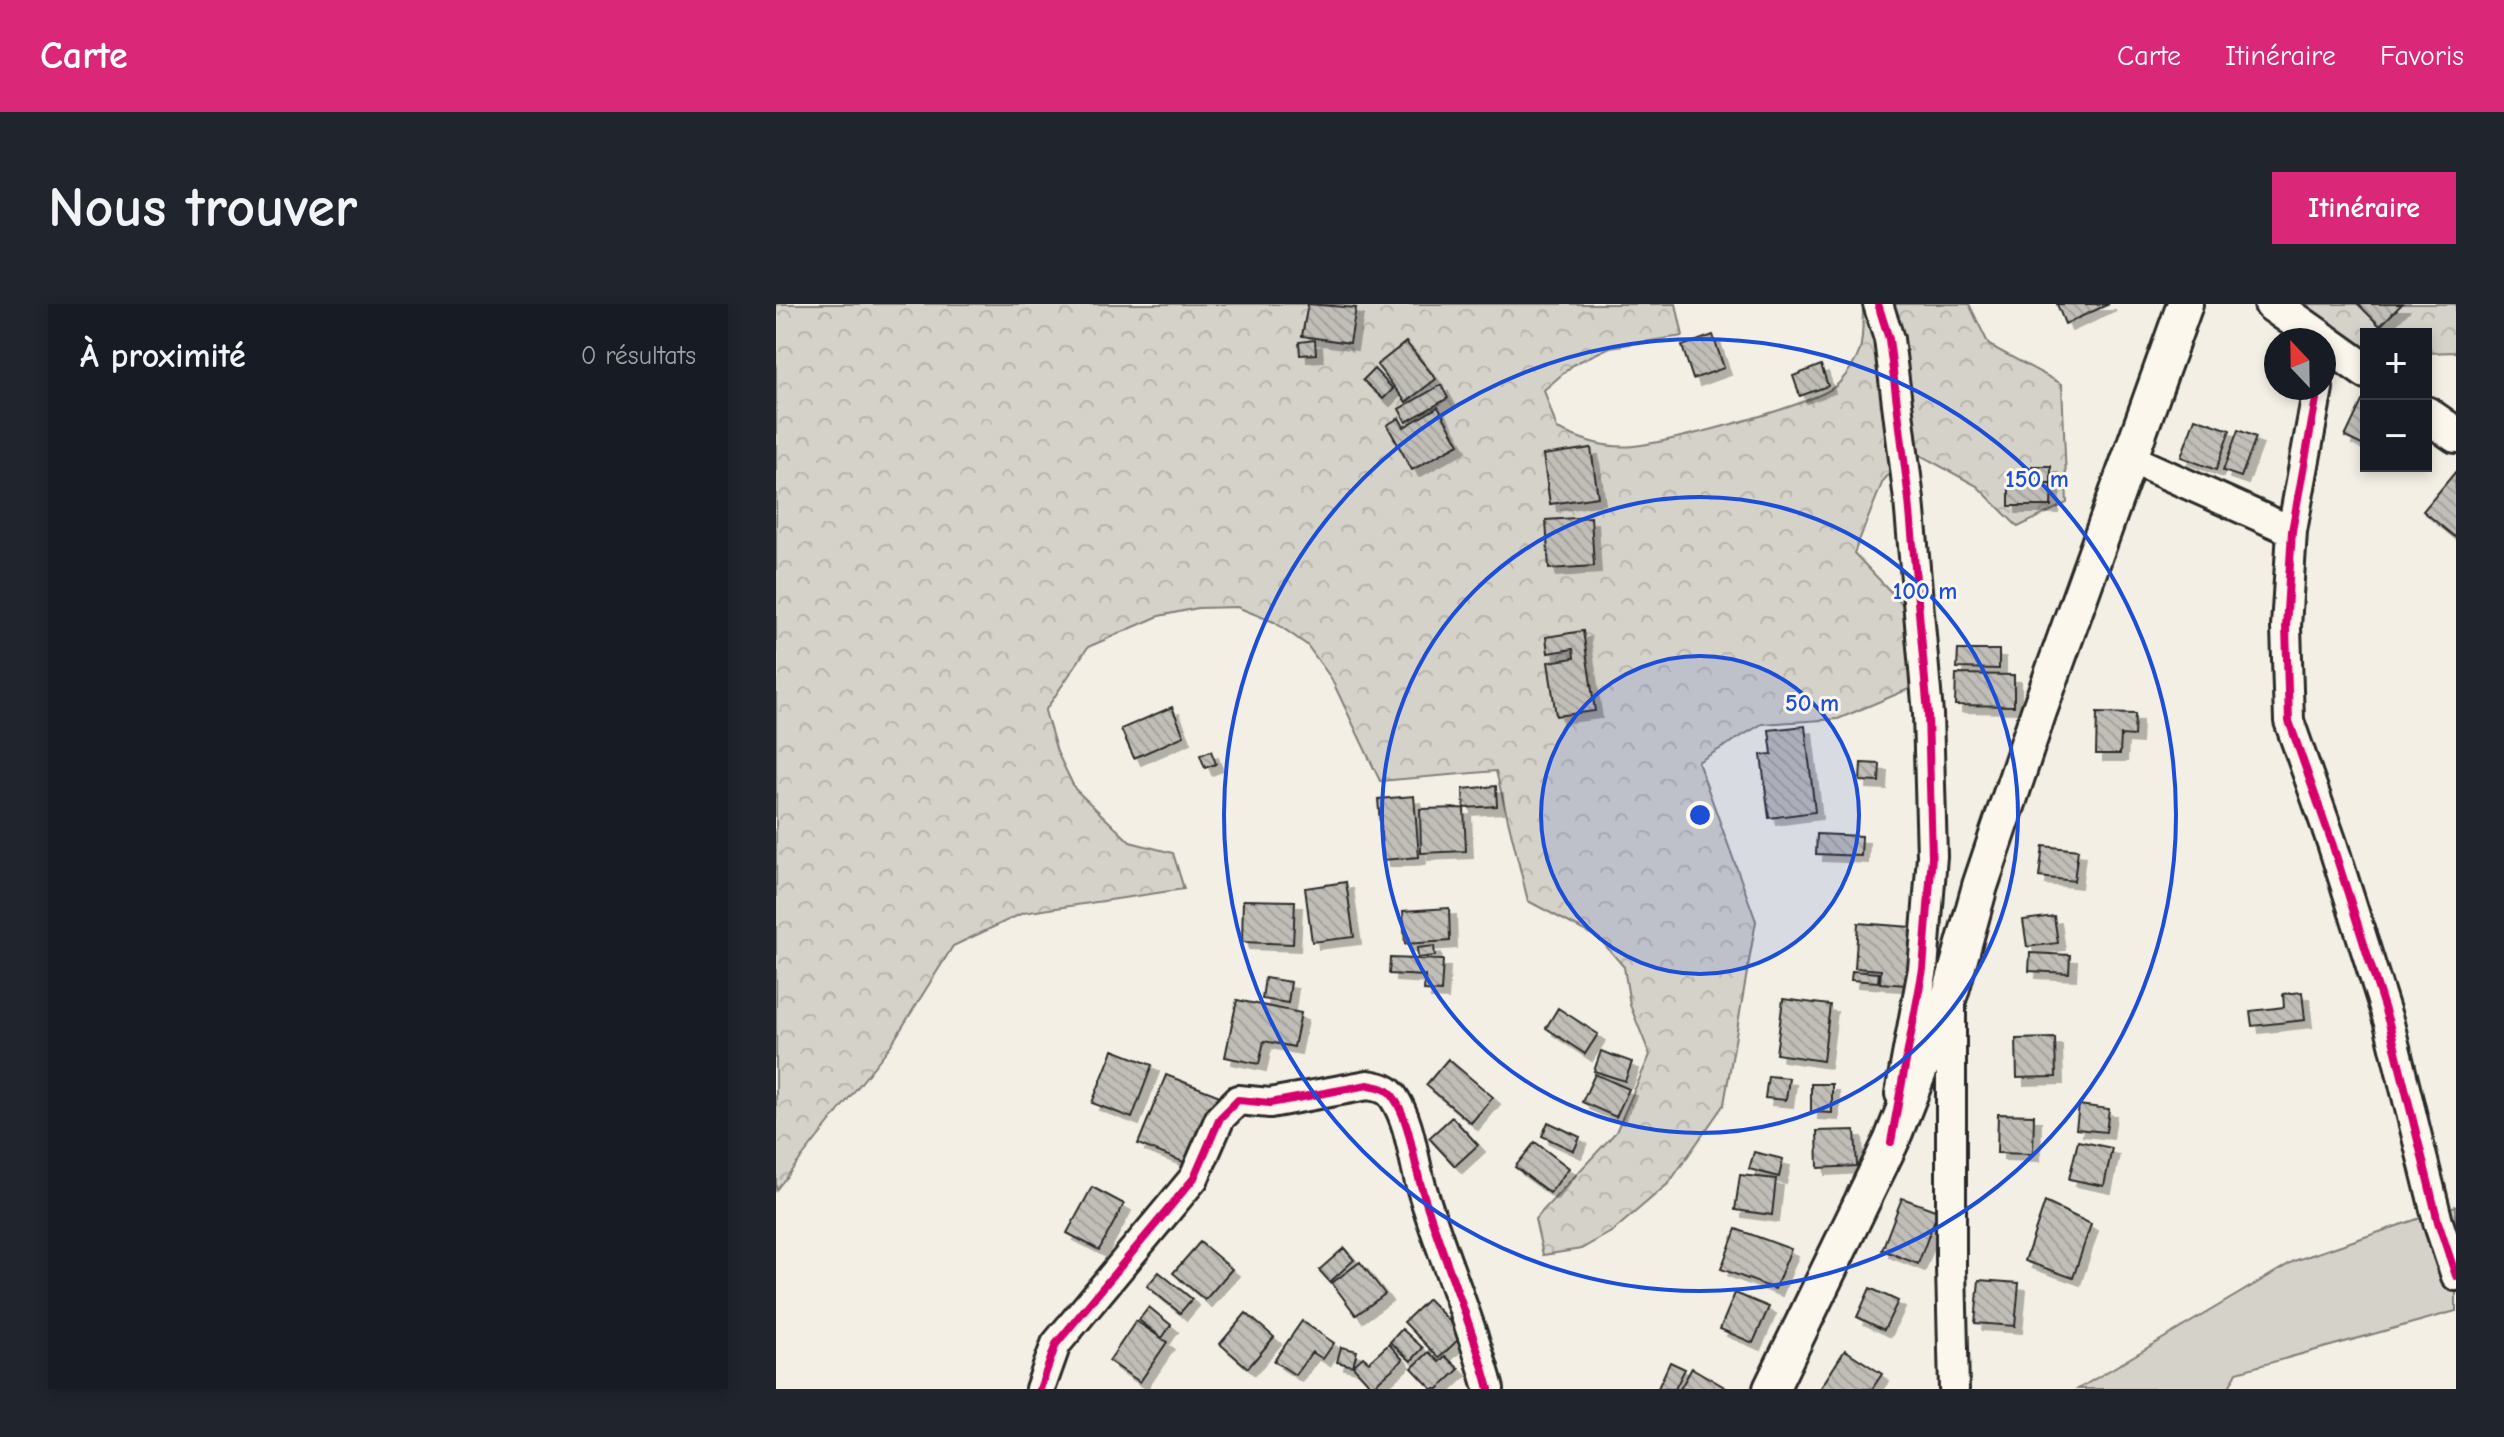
<!DOCTYPE html>
<html lang="fr">
<meta charset="utf-8">
<style>
:root{--surface:#171b24;--page:#20242c;--text:#f1f3f6;--muted:#9ea1a6;--line:#363941;--accent:#db2777}
body{margin:0;font-family:"Comic Neue",sans-serif;background:var(--page);color:var(--text)}
.controls{position:absolute;right:24px;top:24px;display:grid;overflow:hidden;border-radius:0px;box-shadow:0 4px 12px #0003}
.controls button{width:72px;height:72px;display:grid;place-items:center;padding:0;border:0;border-bottom:2px solid var(--line);background:var(--surface);color:var(--text);font:40px sans-serif}
.compass{position:absolute;left:1488px;top:24px;width:72px;height:72px;border-radius:50%;background:var(--surface);box-shadow:0 4px 12px #0003;rotate:338deg}
.list{margin:0;padding:0;list-style:none}
h2{display:flex;justify-content:space-between;align-items:center;height:104px;margin:0;padding:0 32px;font-size:34px}
h2 small{font-size:26px;font-weight:400;color:var(--muted)}
.map{position:relative;flex:none;width:1680px;height:1085px;overflow:hidden;border-radius:0px}
header{display:flex;align-items:center;gap:48px;box-sizing:border-box;height:112px;padding:0 40px;background:var(--accent);color:#fff}
header strong{font-size:38px}
nav{display:flex;gap:44px;margin-inline-start:auto;font-size:28px}
.intro{display:flex;align-items:center;justify-content:space-between;box-sizing:border-box;height:192px;padding:0 48px}
h1{margin:0;font-size:56px}
.button{padding:20px 36px;border-radius:0px;background:var(--accent);color:#fff;font-size:28px;font-weight:700}
main{display:flex;gap:48px;padding:0 48px}
aside{flex:1;background:var(--surface);border-radius:0px;box-shadow:0 4px 12px #0003}
.map>svg:first-child{display:block}
</style>
<header>
<strong>Carte</strong>
<nav><a>Carte</a><a>Itinéraire</a><a>Favoris</a></nav>
</header>
<div class="intro"><h1>Nous trouver</h1><a class="button">Itinéraire</a></div>
<main>
<aside>
<h2>À proximité<small>0 résultats</small></h2>
<ul class="list">
</ul>
</aside>
<div class="map">
<svg width="1680" height="1085" viewBox="0 0 1680 1085">
<defs>
<pattern id="forest-crowns" width="20" height="18" patternUnits="userSpaceOnUse" patternTransform="scale(2)"><rect width="20" height="18" fill="#d5d2c9"/><path d="M2 6a3 3 0 1 1 6 0M12 15a3 3 0 1 1 6 0" fill="none" stroke="#b7b4ad"/></pattern>
<pattern id="building-back-hatch" width="6" height="6" patternUnits="userSpaceOnUse" patternTransform="scale(2)"><rect width="6" height="6" fill="#c0beb6"/><path d="M-1 5l2 2M0 0l6 6M5-1l2 2" fill="none" stroke="#a5a39d"/></pattern>
<filter id="shadow"><feDropShadow dx="7" dy="7" stdDeviation="0" flood-color="#0004"/></filter>
</defs>
<rect width="100%" height="100%" fill="#f3efe4"/>
<filter id="ink" filterUnits="userSpaceOnUse"><feTurbulence type="fractalNoise" baseFrequency=".0125" numOctaves="2"/><feDisplacementMap in="SourceGraphic" scale="16" xChannelSelector="R" yChannelSelector="G"/><feConvolveMatrix kernelMatrix="1 2 1 2 8 2 1 2 1" color-interpolation-filters="sRGB"/></filter>
<g filter="url(#ink)">
<path fill="#d5d2c9" stroke="#807e7a" stroke-width="2" d="M 1680,902 L 1680,1007 L 1461,1068 L 1452,1085 L 1302,1085 L 1518,957 Z"/>
<path fill="url(#forest-crowns)" stroke="#807e7a" stroke-width="2" d="M 0,0 L 900,0 L 907,32 L 834,43 L 798,60 L 768,86 L 781,125 C 807,136 829,145 858,142 C 891,139 1045,100 1063,79 C 1090,49 1086,38 1087,0 L 1193,0 L 1213,41 L 1286,80 L 1291,199 L 1242,223 L 1201,182 L 1135,146 L 1107,177 L 1078,249 L 1134,308 L 1145,345 L 1133,385 L 1062,415 L 986,420 L 922,458 L 980,617 L 948,800 L 893,879 L 837,927 L 805,945 L 767,951 L 759,915 L 840,828 L 874,751 L 854,701 L 848,663 L 824,635 L 752,597 L 720,467 L 604,477 L 555,374 L 531,341 L 498,318 L 461,303 L 422,304 L 383,312 L 312,343 L 269,407 L 281,448 L 299,485 L 354,538 L 397,549 L 408,585 L 247,609 L 177,642 L 115,741 L 0,886 Z
M 1518,0 L 1680,0 L 1680,48 L 1650,49 L 1650,30 L 1590,30 L 1590,55 Z"/>
<path fill="url(#building-back-hatch)" stroke="#2b2b2b" stroke-width="2" filter="url(#shadow)" d="M 532,0 L 580,4 L 574,39 L 526,32 Z
M 1281,0 L 1333,0 L 1289,20 Z
M 1582,0 L 1626,0 L 1604,22 Z
M 937,31 L 948,64 L 917,75 L 906,42 Z
M 539,36 L 540,50 L 524,51 L 523,38 Z
M 630,38 L 660,75 L 630,98 L 601,61 Z
M 1045,61 L 1052,82 L 1024,92 L 1017,72 Z
M 598,65 L 617,85 L 607,95 L 587,76 Z
M 665,81 L 672,94 L 630,118 L 623,105 Z
M 1586,97 L 1590,99 L 1590,143 L 1569,133 Z
M 662,103 L 683,140 L 636,166 L 611,121 L 623,114 L 628,123 Z
M 1419,114 L 1454,126 L 1440,166 L 1405,153 Z
M 1462,126 L 1480,133 L 1465,173 L 1447,167 Z
M 815,144 L 822,193 L 774,200 L 767,151 Z
M 1256,162 L 1275,162 L 1275,179 L 1256,179 Z
M 1680,167 L 1680,234 L 1647,207 Z
M 1233,180 L 1276,180 L 1275,202 L 1233,202 Z
M 815,213 L 818,262 L 773,265 L 770,216 Z
M 807,327 L 819,407 L 780,412 L 772,358 L 798,354 L 797,345 L 772,349 L 770,333 Z
M 1182,346 L 1223,346 L 1223,365 L 1181,364 Z
M 1180,370 L 1238,371 L 1238,402 L 1179,401 Z
M 396,403 L 408,432 L 358,454 L 345,425 Z
M 1321,409 L 1359,410 L 1358,432 L 1345,431 L 1344,450 L 1320,450 Z
M 1029,422 L 1039,508 L 993,514 L 985,451 L 996,450 L 993,426 Z
M 435,447 L 440,460 L 429,464 L 424,451 Z
M 1085,459 L 1104,460 L 1103,478 L 1084,477 Z
M 720,482 L 721,502 L 688,504 L 687,485 Z
M 638,492 L 643,553 L 607,556 L 602,495 Z
M 688,504 L 690,547 L 645,549 L 644,505 Z
M 1041,530 L 1086,532 L 1085,552 L 1040,550 Z
M 1267,542 L 1302,546 L 1298,577 L 1263,573 Z
M 570,578 L 578,633 L 536,638 L 529,584 Z
M 467,596 L 519,597 L 517,640 L 466,638 Z
M 673,604 L 674,637 L 629,640 L 627,607 Z
M 1278,612 L 1282,639 L 1251,643 L 1247,616 Z
M 1082,619 L 1135,623 L 1130,681 L 1104,679 L 1105,666 L 1079,664 Z
M 658,642 L 659,652 L 642,654 L 641,644 Z
M 1254,649 L 1294,651 L 1293,669 L 1253,667 Z
M 614,654 L 667,656 L 665,688 L 648,687 L 649,672 L 613,670 Z
M 1076,667 L 1103,669 L 1102,678 L 1075,676 Z
M 489,674 L 515,678 L 512,699 L 486,695 Z
M 1526,688 L 1529,716 L 1476,722 L 1474,707 L 1508,703 L 1507,690 Z
M 1007,695 L 1054,701 L 1047,757 L 1000,750 Z
M 461,696 L 525,709 L 518,743 L 488,737 L 483,760 L 449,753 Z
M 782,704 L 822,730 L 809,750 L 770,724 Z
M 1279,734 L 1280,773 L 1241,774 L 1240,735 Z
M 337,746 L 376,761 L 356,814 L 316,799 Z
M 825,747 L 856,758 L 849,777 L 818,767 Z
M 672,755 L 717,793 L 695,819 L 650,781 Z
M 819,770 L 853,785 L 840,813 L 806,798 Z
M 390,771 L 444,792 L 415,861 L 362,840 Z
M 992,772 L 1013,774 L 1010,796 L 989,794 Z
M 1035,780 L 1056,780 L 1056,809 L 1035,808 Z
M 1303,801 L 1333,805 L 1330,828 L 1300,825 Z
M 1222,810 L 1258,811 L 1257,850 L 1221,849 Z
M 676,813 L 702,841 L 679,862 L 653,834 Z
M 772,818 L 804,833 L 798,847 L 766,832 Z
M 1079,826 L 1081,862 L 1042,864 L 1041,827 Z
M 1302,837 L 1336,844 L 1328,882 L 1293,875 Z
M 759,838 L 793,864 L 774,889 L 739,863 Z
M 978,848 L 1007,855 L 1003,873 L 973,865 Z
M 964,871 L 1000,875 L 996,911 L 959,906 Z
M 316,883 L 348,900 L 323,946 L 291,929 Z
M 1126,894 L 1162,907 L 1142,960 L 1106,946 Z
M 1269,898 L 1315,920 L 1297,974 L 1249,957 Z
M 960,925 L 1015,945 L 999,985 L 945,965 Z
M 424,938 L 456,965 L 429,996 L 397,969 Z
M 568,944 L 578,956 L 554,978 L 543,966 Z
M 584,958 L 609,990 L 580,1011 L 556,979 Z
M 383,968 L 416,995 L 404,1009 L 371,982 Z
M 1203,976 L 1243,979 L 1239,1022 L 1199,1019 Z
M 1094,984 L 1122,997 L 1108,1026 L 1081,1013 Z
M 959,989 L 993,1003 L 977,1039 L 944,1025 Z
M 652,995 L 687,1031 L 663,1054 L 628,1018 Z
M 373,1003 L 395,1021 L 386,1034 L 363,1016 Z
M 470,1009 L 498,1033 L 472,1064 L 444,1040 Z
M 360,1017 L 391,1038 L 364,1078 L 333,1057 Z
M 526,1017 L 558,1039 L 547,1055 L 536,1048 L 519,1071 L 498,1057 Z
M 626,1025 L 647,1044 L 635,1057 L 614,1038 Z
M 613,1040 L 627,1056 L 596,1083 L 577,1062 L 587,1053 L 593,1058 Z
M 565,1043 L 581,1047 L 577,1062 L 561,1058 Z
M 1069,1046 L 1106,1070 L 1096,1085 L 1044,1085 Z
M 653,1048 L 663,1058 L 669,1052 L 683,1065 L 662,1085 L 656,1085 L 636,1064 Z
M 894,1058 L 909,1065 L 899,1085 L 884,1085 L 882,1084 Z
M 916,1064 L 950,1084 L 949,1085 L 904,1085 Z"/>
<g fill="none" stroke-linecap="round" stroke-linejoin="round">
<g stroke="#2b2b2b" stroke-width="34">
<path id="minor" d="M 1102,0 L 1113,35 L 1133,196 L 1152,410 L 1156,552 L 1147,665 L 1124,790
M 1542,84 L 1516,227 L 1510,323 L 1513,417 L 1556,539 L 1613,719 L 1662,918 L 1680,972
M 1355,155 L 1516,227
M 1175,698 L 1175,964 L 1178,1085
M 264,1085 L 280,1040 L 418,874 L 444,814 L 462,796 L 494,799 L 592,781 C 603,783 612,784 618,794 C 634,818 637,854 645,882 C 665,950 695,1016 713,1085"/>
</g>
<g stroke="#2b2b2b" stroke-width="40">
<path id="major" d="M 1496,0 L 1547,36
M 1548,37 L 1590,67
M 1650,110 L 1680,131
M 995,1085 L 1115,838 L 1175,687 L 1204,582 L 1263,407 L 1409,0"/>
</g>
<use href="#minor" stroke="#fbf7ec" stroke-width="28"/>
<use href="#major" stroke="#fbf7ec" stroke-width="34"/>
<g stroke="#fbf7ec" stroke-width="13">
<path id="cycleway" d="M 1102,0 L 1113,35 L 1133,196 L 1152,410 L 1156,552 L 1147,665 L 1115,838
M 1542,84 L 1516,227 L 1510,323 L 1513,417 L 1556,539 L 1613,719 L 1662,918 L 1680,972
M 264,1085 L 280,1040 L 418,874 L 444,814 L 462,796 L 494,799 L 592,781 C 603,783 612,784 618,794 C 634,818 637,854 645,882 C 665,950 695,1016 713,1085"/>
</g>
<use href="#cycleway" stroke="#d6006c" stroke-width="8"/>
</g>
</g>
<circle cx="924" cy="511" r="159" fill="#1d4ed8" fill-opacity=".12"/>
<g fill="none" stroke="#1d4ed8" stroke-width="4">
<circle cx="924" cy="511" r="159"/>
<circle cx="924" cy="511" r="318"/>
<circle cx="924" cy="511" r="476"/>
</g>
<circle cx="924" cy="511" r="12" fill="#1d4ed8" stroke="#fbf7ec" stroke-width="4"/>
<g font-size="24" text-anchor="middle" font-weight="bold" fill="#1d4ed8" stroke="#fbf7ec" stroke-width="6" stroke-linejoin="round" paint-order="stroke">
<text x="1261" y="183">150 m</text>
<text x="1149" y="295">100 m</text>
<text x="1036" y="407">50 m</text>
</g>
</svg>
<div class="controls">
<button>+</button>
<button>−</button>
</div>
<svg class="compass" viewBox="-18 -18 36 36"><path d="M0-13l5 13h-10z" fill="#e53935"/><path d="M0 13l5-13h-10z" fill="#9ea1a6"/></svg>
</div>
</main>
